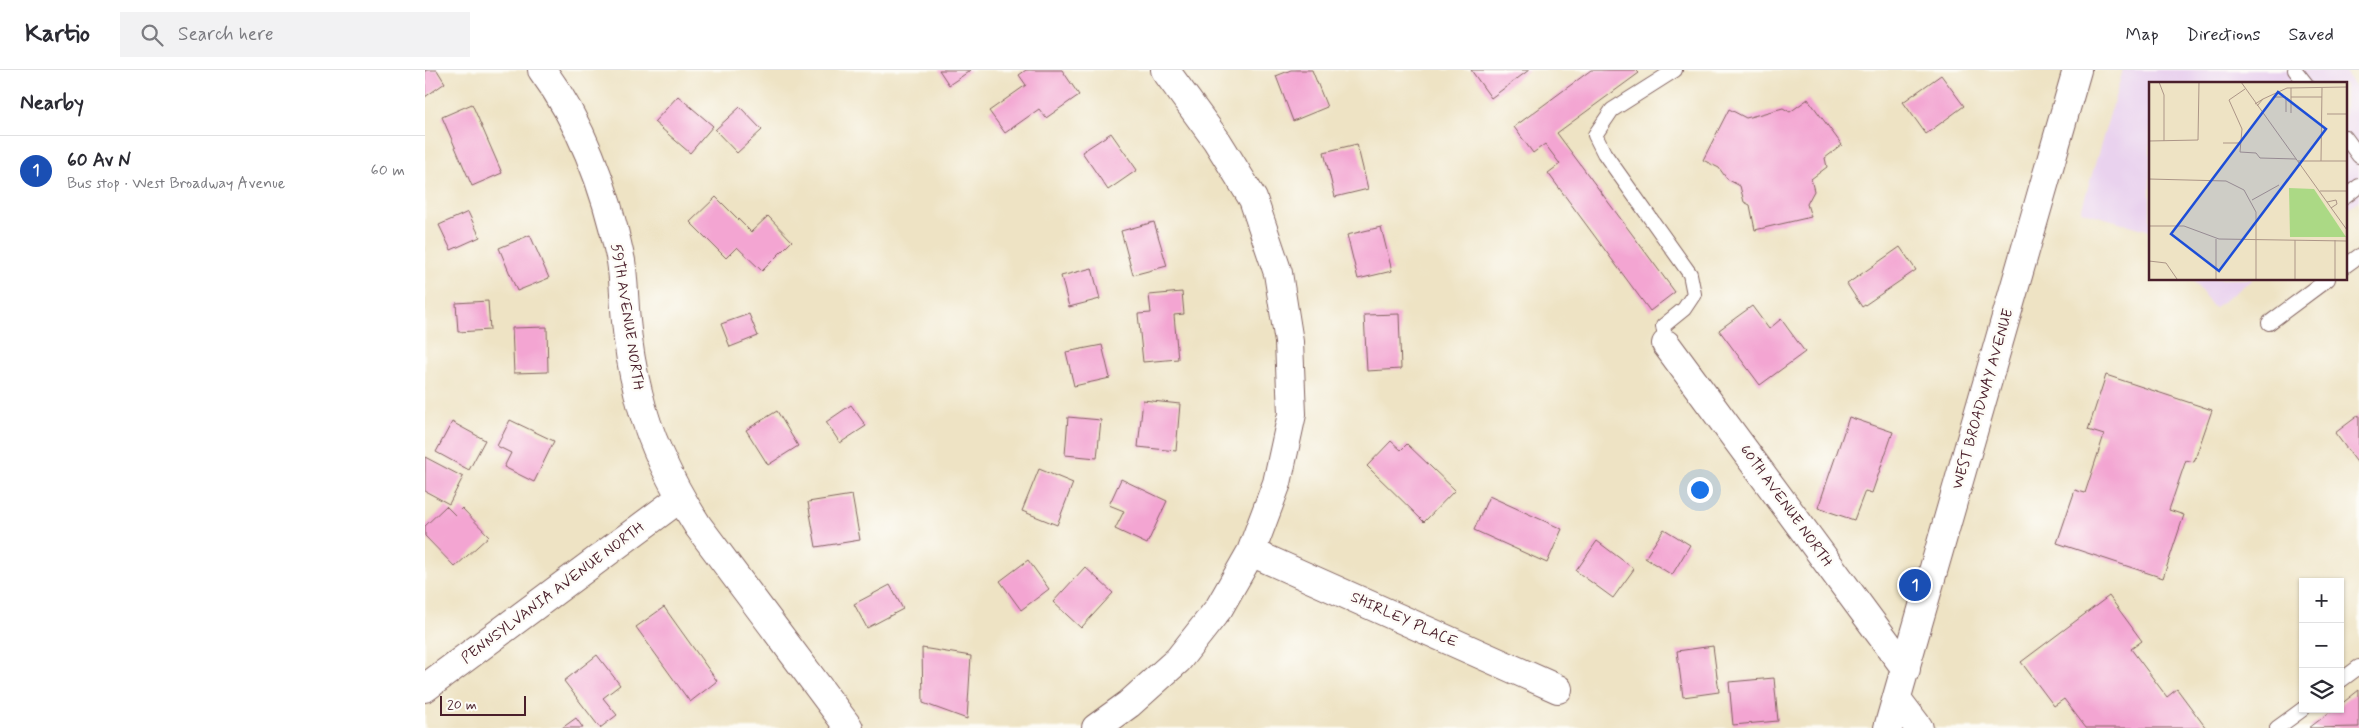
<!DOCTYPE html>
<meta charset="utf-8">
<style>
:root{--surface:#fff;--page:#f2f2f3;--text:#2b2b33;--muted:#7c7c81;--line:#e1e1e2;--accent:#d1495b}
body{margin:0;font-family:Mynerve,sans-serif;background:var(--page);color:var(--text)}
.controls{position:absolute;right:15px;bottom:15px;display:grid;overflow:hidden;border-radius:0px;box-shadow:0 1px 4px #0004}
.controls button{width:45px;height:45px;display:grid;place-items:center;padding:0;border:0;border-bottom:1px solid var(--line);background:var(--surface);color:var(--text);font:25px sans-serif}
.scale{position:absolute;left:15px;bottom:12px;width:86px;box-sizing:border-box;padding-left:5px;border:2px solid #4a1f2b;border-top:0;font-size:14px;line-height:18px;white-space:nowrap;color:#4a1f2b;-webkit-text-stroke:4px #fdfcf7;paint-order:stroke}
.you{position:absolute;left:1274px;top:419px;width:18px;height:18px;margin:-12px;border:4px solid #fff;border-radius:50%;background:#1a73e8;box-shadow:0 0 0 8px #1a73e833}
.badge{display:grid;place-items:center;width:32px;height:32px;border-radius:50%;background:var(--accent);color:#fff;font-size:16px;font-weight:700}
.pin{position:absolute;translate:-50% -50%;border:2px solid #fff;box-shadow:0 1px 5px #0006}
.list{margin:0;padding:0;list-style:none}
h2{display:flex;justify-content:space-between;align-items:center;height:65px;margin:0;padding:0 20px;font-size:21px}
h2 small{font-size:16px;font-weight:400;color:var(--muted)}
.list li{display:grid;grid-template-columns:32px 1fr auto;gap:15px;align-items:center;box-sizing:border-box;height:70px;padding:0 20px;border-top:1px solid var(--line)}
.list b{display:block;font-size:19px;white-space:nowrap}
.list p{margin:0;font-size:16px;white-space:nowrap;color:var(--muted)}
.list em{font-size:16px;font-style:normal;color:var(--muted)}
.icon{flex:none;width:28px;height:28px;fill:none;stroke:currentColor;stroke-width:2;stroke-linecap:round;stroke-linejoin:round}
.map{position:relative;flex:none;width:1934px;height:658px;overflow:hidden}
header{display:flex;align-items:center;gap:30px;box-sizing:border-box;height:70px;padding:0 25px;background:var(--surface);border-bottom:1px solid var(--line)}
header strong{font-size:24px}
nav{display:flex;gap:28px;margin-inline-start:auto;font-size:18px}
.search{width:350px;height:45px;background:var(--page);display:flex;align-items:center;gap:12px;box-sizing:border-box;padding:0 18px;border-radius:0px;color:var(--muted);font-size:19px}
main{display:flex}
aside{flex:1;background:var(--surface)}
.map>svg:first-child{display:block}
</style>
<header>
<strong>Kartio</strong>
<div class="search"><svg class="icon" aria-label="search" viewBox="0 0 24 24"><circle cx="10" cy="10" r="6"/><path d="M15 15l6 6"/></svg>Search here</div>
<nav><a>Map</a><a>Directions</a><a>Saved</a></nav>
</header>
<main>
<aside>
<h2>Nearby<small></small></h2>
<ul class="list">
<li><span class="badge" style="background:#1a4fb4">1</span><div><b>60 Av N</b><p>Bus stop · West Broadway Avenue</p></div><em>60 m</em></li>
</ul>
</aside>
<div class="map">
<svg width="1934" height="658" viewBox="0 0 1934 658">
<rect width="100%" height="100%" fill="#fdfcf7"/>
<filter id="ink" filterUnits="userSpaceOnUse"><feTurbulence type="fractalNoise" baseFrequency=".02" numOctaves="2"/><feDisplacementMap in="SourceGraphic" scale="10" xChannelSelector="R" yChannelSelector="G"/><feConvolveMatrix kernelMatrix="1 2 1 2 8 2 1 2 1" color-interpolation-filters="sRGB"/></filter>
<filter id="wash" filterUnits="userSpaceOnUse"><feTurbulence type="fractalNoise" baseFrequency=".0096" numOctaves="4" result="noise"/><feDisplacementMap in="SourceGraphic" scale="20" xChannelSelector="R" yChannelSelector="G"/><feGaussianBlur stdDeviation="1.12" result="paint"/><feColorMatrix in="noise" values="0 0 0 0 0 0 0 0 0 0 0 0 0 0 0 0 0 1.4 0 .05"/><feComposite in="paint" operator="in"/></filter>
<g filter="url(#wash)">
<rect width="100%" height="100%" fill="#eee3c4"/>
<path fill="#e9d2ee" d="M 1698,0 L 1913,0 L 1920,2 L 1934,21 L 1934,130 L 1920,141 L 1920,14 L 1725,14 L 1725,161 L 1656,141 Z
M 1767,209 L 1828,209 L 1789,238 Z"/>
<g id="blocks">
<path fill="#f3a5d2" d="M 0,0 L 12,0 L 20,13 L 0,27 Z
M 514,0 L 546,0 L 524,15 Z
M 601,0 L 637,0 L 654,25 L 621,48 L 614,39 L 580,63 L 564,41 L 601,15 L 594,5 Z
M 866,0 L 887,0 L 902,37 L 868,51 L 851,6 Z
M 1046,0 L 1104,0 L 1066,28 Z
M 1166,0 L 1211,0 L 1214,3 L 1132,63 L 1250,222 L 1225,241 L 1123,103 L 1135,94 L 1120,74 L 1108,83 L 1089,57 Z
M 1516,5 L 1539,36 L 1501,64 L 1478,32 Z
M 253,26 L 288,56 L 265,83 L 229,52 Z
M 1383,29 L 1417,75 L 1400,88 L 1402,97 L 1386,109 L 1389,121 L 1382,134 L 1386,147 L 1330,160 L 1325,135 L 1319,132 L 1315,116 L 1302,109 L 1294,98 L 1278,90 L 1304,39 L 1321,48 L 1358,38 L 1365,42 Z
M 47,34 L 77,103 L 47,116 L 17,47 Z
M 315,37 L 337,60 L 312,83 L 290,60 Z
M 686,63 L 712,100 L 683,120 L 657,82 Z
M 932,74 L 943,119 L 910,127 L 899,82 Z
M 291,127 L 326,162 L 343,146 L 367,171 L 337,201 L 312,177 L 301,188 L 265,152 Z
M 43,142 L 55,167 L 26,180 L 14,155 Z
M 729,152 L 742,196 L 708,205 L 696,161 Z
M 956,157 L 967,201 L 933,209 L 922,165 Z
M 105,165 L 124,208 L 92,221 L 74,178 Z
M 1475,177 L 1491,200 L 1437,237 L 1422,214 Z
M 667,198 L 675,229 L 644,237 L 636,206 Z
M 757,222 L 759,244 L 749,245 L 753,289 L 718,292 L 713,244 L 726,243 L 724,225 Z
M 63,231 L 65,260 L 33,262 L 31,233 Z
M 1327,236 L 1344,259 L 1356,249 L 1380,282 L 1335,315 L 1294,260 Z
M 324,244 L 333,266 L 305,277 L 296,254 Z
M 974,244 L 976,299 L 942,301 L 939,245 Z
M 122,257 L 123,302 L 89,303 L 87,258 Z
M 677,275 L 685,308 L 649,316 L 641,282 Z
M 1681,305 L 1787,340 L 1769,392 L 1761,390 L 1744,440 L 1759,445 L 1738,508 L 1632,473 L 1650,420 L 1660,423 L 1679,365 L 1663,360 Z
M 718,330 L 755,334 L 751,381 L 713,377 Z
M 426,335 L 441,356 L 415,373 L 401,352 Z
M 352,341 L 373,376 L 343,395 L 321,360 Z
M 1934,345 L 1934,395 L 1910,363 Z
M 643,347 L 676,350 L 672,388 L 640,385 Z
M 1424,347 L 1468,362 L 1447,423 L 1440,421 L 1429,450 L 1393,438 Z
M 85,350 L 129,371 L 109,412 L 79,397 L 86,383 L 72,376 Z
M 27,352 L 60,370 L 44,400 L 11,382 Z
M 966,371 L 976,380 L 982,374 L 1030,420 L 999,452 L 942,396 Z
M 0,387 L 38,407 L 24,434 L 0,421 Z
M 614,399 L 648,413 L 632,455 L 597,441 Z
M 696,409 L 742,431 L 722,474 L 690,459 L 699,441 L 684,435 Z
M 427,425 L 435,470 L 391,477 L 383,432 Z
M 1064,426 L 1137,459 L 1122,493 L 1049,460 Z
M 21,436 L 30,445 L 37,438 L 64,466 L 30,497 L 0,466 L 0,456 Z
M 1239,459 L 1265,475 L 1247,505 L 1220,488 Z
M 1172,471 L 1209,499 L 1188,528 L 1151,501 Z
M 603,490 L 624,519 L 596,540 L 575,511 Z
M 660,497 L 688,523 L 656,558 L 628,532 Z
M 465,515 L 478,539 L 442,558 L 429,534 Z
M 1684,526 L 1717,571 L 1706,579 L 1742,627 L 1752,619 L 1781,658 L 1661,658 L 1639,629 L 1629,636 L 1596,592 Z
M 239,537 L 292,611 L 265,632 L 211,557 Z
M 1288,576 L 1294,622 L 1258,627 L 1252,581 Z
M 497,578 L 546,586 L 542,649 L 498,633 Z
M 172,585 L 195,615 L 178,628 L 192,645 L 175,658 L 139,611 Z
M 1349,608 L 1353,651 L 1308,655 L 1304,612 Z
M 1934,620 L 1934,657 L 1884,658 L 1909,639 L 1915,639 L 1915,635 Z
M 151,648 L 158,658 L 137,658 Z"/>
</g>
</g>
<g filter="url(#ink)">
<use href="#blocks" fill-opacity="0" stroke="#836461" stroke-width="1"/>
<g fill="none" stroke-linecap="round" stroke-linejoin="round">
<g stroke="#836461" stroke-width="16">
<path id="lane" d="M 1870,0 L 1881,14
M 1920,67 L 1934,86
M 1920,127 L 1934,116
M 1920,196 L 1934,186
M 1844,253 L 1903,209
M 1241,274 L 1238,256 L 1259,239 L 1269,224 L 1265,204 L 1179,83 L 1170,65 L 1187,40 L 1250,0
M 1915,611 L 1934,597
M 1852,658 L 1878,639"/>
</g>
<g stroke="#836461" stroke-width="30">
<path id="street" d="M 117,0 C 158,55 182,123 196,191 C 199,210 199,231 201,251 C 203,274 207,299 213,322 C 224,370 247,415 273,456 L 424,658
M 1241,274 L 1481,599
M 826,482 L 1133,619
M 0,618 L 255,428
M 1472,629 L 1494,658
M 671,658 L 704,634 L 753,590 L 794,538 L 826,482 L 852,413 L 867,344 L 864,272 L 853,203 L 828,129 L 792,71 L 740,0"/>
</g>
<g stroke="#836461" stroke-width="30">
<path id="secondary" d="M 1463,658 L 1652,0"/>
</g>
<use href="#lane" stroke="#fff" stroke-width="14"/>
<use href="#street" stroke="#fff" stroke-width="28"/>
<use href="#secondary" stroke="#fff" stroke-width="28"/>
</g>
</g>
<g text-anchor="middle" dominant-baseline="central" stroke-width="5" stroke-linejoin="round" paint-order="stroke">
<g font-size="15" fill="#4a1f2b" stroke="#fdfcf7">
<text transform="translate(202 247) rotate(81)">59TH AVENUE NORTH</text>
<text transform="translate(1558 329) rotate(-74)">WEST BROADWAY AVENUE</text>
<text transform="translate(1361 436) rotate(54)">60TH AVENUE NORTH</text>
<text transform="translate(128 523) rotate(-37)">PENNSYLVANIA AVENUE NORTH</text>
<text transform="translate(979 550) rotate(24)">SHIRLEY PLACE</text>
</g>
</g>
<g transform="translate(1724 12)">
<rect width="198" height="198" fill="#eee3c4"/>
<path d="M 140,106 L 165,107 L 197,155 L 141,155 Z" fill="#abd985"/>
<path fill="none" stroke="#ac9587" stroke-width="1" d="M 10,0 L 15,13 L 15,59M 92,0 L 198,148M 96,7 L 80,18 L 93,47 L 91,70 L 107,71 L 111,76 L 147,77M 125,15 L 137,15 L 137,30M 142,15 L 173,15M 114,17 L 138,6 L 198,5M 106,22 L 114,17 L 108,24M 142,31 L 142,6M 178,32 L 198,32M 0,59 L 49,58 L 50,0M 74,61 L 91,61M 149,79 L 198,79M 172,79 L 173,6M 0,97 L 77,99 L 95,108 L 107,130 L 107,197M 171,109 L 198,109M 103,118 L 130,103M 178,120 L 187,118 L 188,122 L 182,126M 0,144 L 35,144 L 70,157 L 198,159M 0,179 L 17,181 L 28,197M 67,197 L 67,157M 146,197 L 146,158M 186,197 L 186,158"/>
<path fill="#1d4ed8" fill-opacity="0.15" stroke="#1d4ed8" stroke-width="2.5" d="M 129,10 L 177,47 L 70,189 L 22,152 Z"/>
<rect width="198" height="198" fill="none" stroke="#4a1f2b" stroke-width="2.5"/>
</g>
</svg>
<div class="controls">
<button>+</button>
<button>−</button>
<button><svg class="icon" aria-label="layers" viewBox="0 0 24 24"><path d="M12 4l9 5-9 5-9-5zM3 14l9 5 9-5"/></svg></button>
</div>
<div class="scale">20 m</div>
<div class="you"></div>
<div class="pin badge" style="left:1490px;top:515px;background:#1a4fb4">1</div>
</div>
</main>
